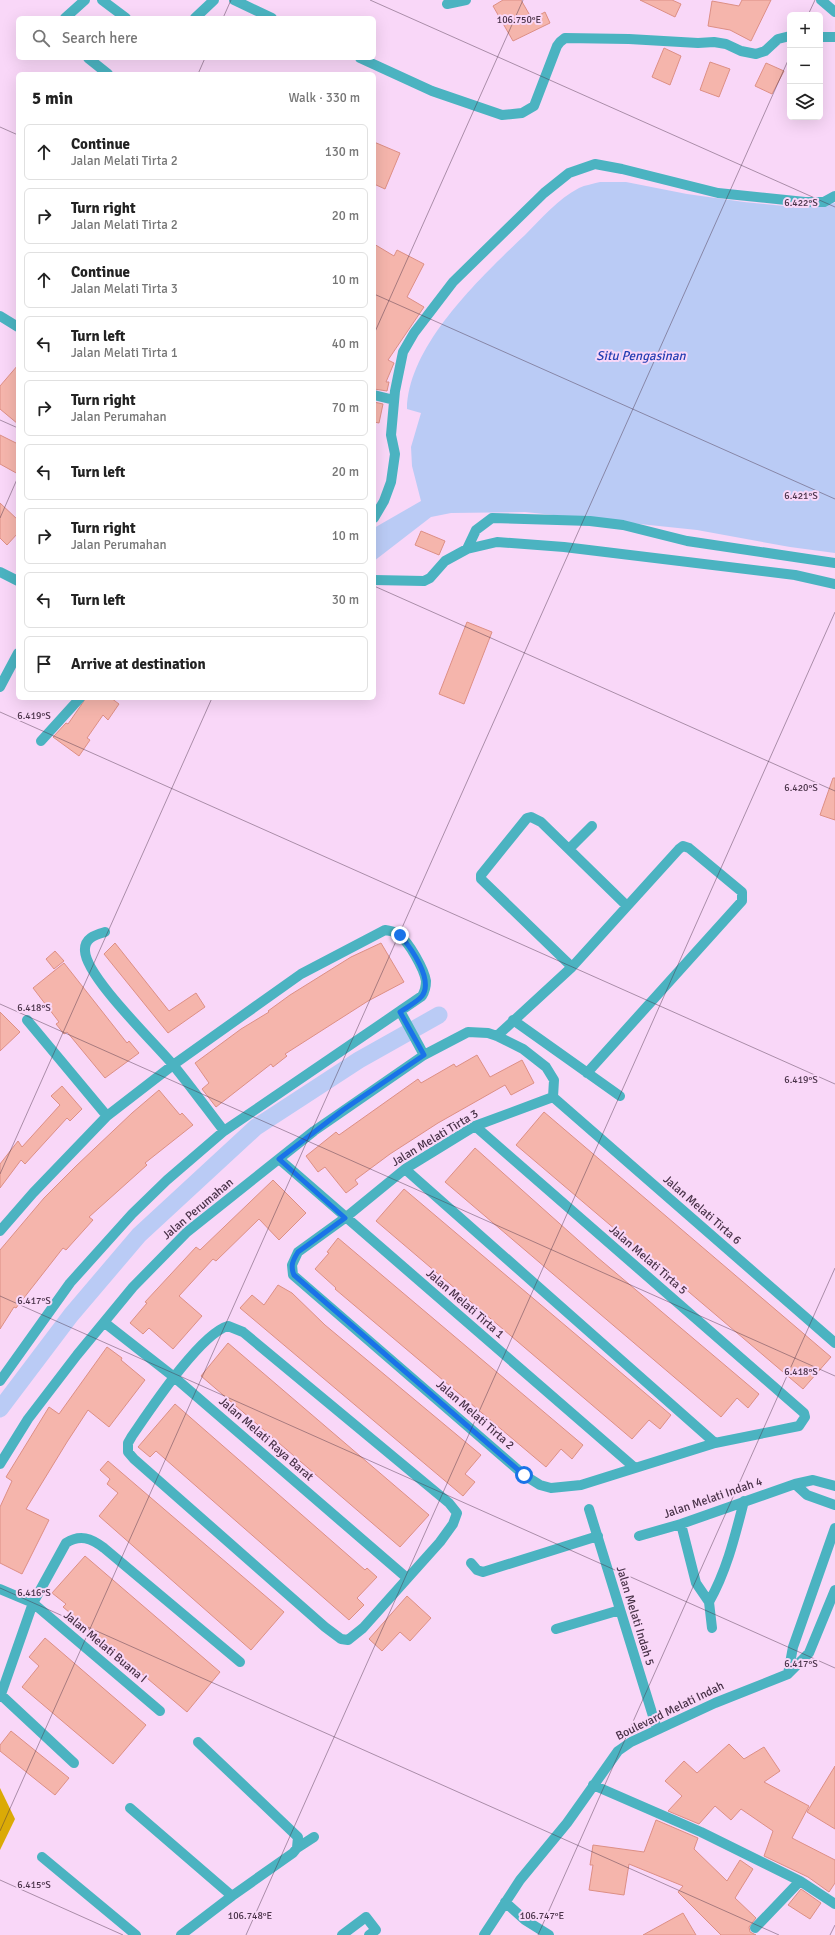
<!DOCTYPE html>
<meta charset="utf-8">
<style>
:root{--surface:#fff;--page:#f6f6f6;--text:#222;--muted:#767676;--line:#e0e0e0}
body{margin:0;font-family:Signika,sans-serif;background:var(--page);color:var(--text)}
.controls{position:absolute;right:12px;top:12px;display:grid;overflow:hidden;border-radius:6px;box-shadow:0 4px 16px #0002}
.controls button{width:36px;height:36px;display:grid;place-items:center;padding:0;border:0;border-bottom:1px solid var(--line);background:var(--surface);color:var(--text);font:20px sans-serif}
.stop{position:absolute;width:12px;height:12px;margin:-9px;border:3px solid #1a73e8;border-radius:50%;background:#fff}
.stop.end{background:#1a73e8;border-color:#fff;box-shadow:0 1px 4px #0008}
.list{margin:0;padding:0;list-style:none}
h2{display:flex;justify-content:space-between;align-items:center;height:52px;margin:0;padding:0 16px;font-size:17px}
h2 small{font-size:13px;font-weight:400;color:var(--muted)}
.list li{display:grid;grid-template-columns:26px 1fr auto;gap:12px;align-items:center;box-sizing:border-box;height:56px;margin:0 8px 8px;padding:0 8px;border:1px solid var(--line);border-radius:6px}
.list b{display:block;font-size:15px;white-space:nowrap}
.list p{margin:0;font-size:13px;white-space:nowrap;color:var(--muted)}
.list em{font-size:13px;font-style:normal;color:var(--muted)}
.icon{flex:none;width:22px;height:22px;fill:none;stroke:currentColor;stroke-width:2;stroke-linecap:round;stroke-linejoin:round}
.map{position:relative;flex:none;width:835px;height:1935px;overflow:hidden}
.search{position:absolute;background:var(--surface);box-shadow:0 4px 16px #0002;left:16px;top:16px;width:360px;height:44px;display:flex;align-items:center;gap:10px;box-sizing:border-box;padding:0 14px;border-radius:6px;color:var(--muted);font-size:15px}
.panel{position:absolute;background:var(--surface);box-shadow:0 4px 16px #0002;left:16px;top:72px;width:360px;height:628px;border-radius:6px}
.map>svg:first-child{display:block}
</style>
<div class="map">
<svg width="835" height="1935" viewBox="0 0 835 1935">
<rect width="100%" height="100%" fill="#f9d7f8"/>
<path fill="#dbaa06" d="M 0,1788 L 15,1819 L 0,1850 Z"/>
<path fill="#bacbf5" d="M 600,182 L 626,182 L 687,194 L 744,202 L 804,208 L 835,203 L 835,553 L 790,547 L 697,530 L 525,512 L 451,513 L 431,517 L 374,561 L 374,528 L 421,501 L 412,466 L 411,447 L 421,413 L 407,409 C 408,345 481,277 525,235 C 542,218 558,199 579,188 C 585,185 593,184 600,182 Z"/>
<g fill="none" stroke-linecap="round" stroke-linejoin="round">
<path stroke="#bacbf5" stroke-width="17" d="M 0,1409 L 71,1315 L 139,1235 L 256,1127 L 359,1060 L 439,1015"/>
</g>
<path fill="#f5b5ac" stroke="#dd8f85" d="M 503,0 L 521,0 L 532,19 L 545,12 L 550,23 L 513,41 L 493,6 Z
M 640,0 L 672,0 L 681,4 L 675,17 Z
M 742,0 L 771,0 L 751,41 L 730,30 L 708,26 L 712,1 L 739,6 Z
M 664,48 L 681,56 L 670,85 L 652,77 Z
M 710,62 L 730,69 L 719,97 L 700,90 Z
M 766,63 L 784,71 L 772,94 L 755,86 Z
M 374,142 L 400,153 L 385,189 L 374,184 Z
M 374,244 L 394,256 L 397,250 L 424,264 L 407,297 L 424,307 L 388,360 L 394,363 L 386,382 L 389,382 L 387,391 L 374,389 Z
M 18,365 L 18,424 L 0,409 L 0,386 Z
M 374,402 L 383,404 L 379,423 L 374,422 Z
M 0,435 L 18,444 L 18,474 L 0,464 Z
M 0,503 L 18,520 L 18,533 L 7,545 L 0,538 Z
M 421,531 L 445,541 L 439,555 L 415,545 Z
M 467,622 L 492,632 L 464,704 L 439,694 Z
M 86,698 L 111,698 L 119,704 L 108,720 L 103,715 L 87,738 L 90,740 L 79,756 L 53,737 L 66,723 L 68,724 Z
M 833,778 L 835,778 L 835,820 L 820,815 Z
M 115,943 L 169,1011 L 196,993 L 205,1007 L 168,1033 L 104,954 Z
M 381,943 L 404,982 L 368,1001 L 285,1054 L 287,1056 L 273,1067 L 271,1064 L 216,1107 L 202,1089 L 209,1083 L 195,1063 L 241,1029 L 269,1012 L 268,1011 L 290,995 L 351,957 Z
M 55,951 L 64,961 L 54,969 L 46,959 Z
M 64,963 L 127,1043 L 129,1041 L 139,1053 L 105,1078 L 67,1032 L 64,1034 L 56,1024 L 59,1022 L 33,988 Z
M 0,1012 L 20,1032 L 0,1051 Z
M 477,1055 L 490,1077 L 522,1060 L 534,1083 L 511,1095 L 505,1085 L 438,1123 L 390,1154 L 355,1180 L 358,1184 L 346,1193 L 325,1167 L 318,1172 L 306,1156 L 336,1132 L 339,1135 L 418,1079 L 421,1083 L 454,1064 L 456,1067 Z
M 62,1086 L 82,1109 L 70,1121 L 67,1118 L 25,1164 L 21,1160 L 0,1188 L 0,1164 L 18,1141 L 22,1147 L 60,1105 L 51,1096 Z
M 159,1090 L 180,1115 L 182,1113 L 193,1125 L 145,1163 L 147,1165 L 89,1217 L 93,1220 L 66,1250 L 63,1248 L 16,1308 L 14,1307 L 0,1329 L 0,1250 L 44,1198 L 76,1166 L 132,1113 Z
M 544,1112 L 831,1357 L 803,1389 L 516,1145 Z
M 475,1148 L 597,1257 L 759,1394 L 748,1408 L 737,1398 L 721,1417 L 445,1182 Z
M 273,1180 L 306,1213 L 279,1240 L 259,1219 L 216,1261 L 213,1259 L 179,1296 L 202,1316 L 173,1349 L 149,1328 L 143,1334 L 130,1323 L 147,1303 L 145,1302 L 196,1247 L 200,1250 Z
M 404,1189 L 671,1415 L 660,1429 L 649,1420 L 632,1439 L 376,1221 Z
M 338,1238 L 583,1445 L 572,1459 L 561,1449 L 546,1467 L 335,1289 L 336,1288 L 315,1269 L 329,1253 L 327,1252 Z
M 278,1285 L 292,1293 L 325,1325 L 481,1455 L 465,1474 L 475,1482 L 463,1496 L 240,1308 L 252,1295 L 264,1305 Z
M 228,1343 L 429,1515 L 400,1547 L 201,1376 Z
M 107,1347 L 122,1358 L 121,1360 L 145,1380 L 109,1427 L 88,1410 L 67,1442 L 26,1509 L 49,1520 L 22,1574 L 0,1563 L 0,1507 L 12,1481 L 6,1477 L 49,1407 L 59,1414 Z
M 175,1404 L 365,1570 L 367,1568 L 377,1577 L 357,1598 L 364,1605 L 349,1620 L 156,1451 L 150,1457 L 138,1447 Z
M 108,1461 L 284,1612 L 251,1650 L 99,1516 L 118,1493 L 107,1484 L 110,1479 L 100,1470 Z
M 85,1556 L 220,1672 L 187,1712 L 63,1607 L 66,1604 L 52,1593 Z
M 407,1596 L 431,1618 L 410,1641 L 400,1632 L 382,1651 L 369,1639 Z
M 45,1638 L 146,1725 L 113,1764 L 22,1687 L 39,1666 L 29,1657 Z
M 11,1731 L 69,1778 L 55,1795 L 0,1751 L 0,1745 Z
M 729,1744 L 744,1759 L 764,1747 L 780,1771 L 764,1782 L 809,1806 L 792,1838 L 835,1860 L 835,1883 L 829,1892 L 808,1877 L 764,1856 L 773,1831 L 741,1809 L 731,1820 L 715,1806 L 699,1824 L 668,1811 L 682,1796 L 665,1781 L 684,1761 L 697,1773 Z
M 835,1766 L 835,1829 L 807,1812 Z
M 656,1820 L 698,1838 L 694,1849 L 727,1881 L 740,1860 L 753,1869 L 735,1898 L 756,1918 L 749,1927 L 750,1932 L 756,1935 L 721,1935 L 678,1892 L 683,1886 L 629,1864 L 624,1895 L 589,1890 L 593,1865 L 590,1865 L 593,1845 L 644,1852 Z
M 801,1889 L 821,1903 L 810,1919 L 788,1905 Z
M 683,1913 L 696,1935 L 643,1935 Z"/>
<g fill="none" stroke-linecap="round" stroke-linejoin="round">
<path stroke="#4bb3c1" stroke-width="10" d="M 102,0 L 126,18
M 234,0 L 272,18
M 821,0 L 835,12
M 447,4 L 466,0
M 65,18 L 85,0
M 195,18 L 214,0
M 820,37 L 835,37
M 88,58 L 108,74
M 360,58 L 432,91 L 502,115 L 522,113 L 534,106 L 557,46 L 560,42 L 565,38 L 629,39 L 698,43 L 714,42 L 726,44 L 741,51 L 756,54 L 765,51 L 778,39 L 790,36
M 0,316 L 18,327
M 374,395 L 394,400
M 374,518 L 384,501 L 391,482 L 395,454 L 391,435 L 395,391 L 403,352 L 414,333 L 453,282 L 544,193 L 569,173 L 595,164 L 622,169 L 718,193 L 805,202 L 824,202 L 835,196
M 467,549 L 476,530 L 492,518 L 590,521 L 623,525 L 687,541 L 835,563
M 0,572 L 18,581
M 374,580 L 424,581 L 430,578 L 445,561 L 467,549 L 497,542 L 564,547 L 795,575 L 835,584
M 0,687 L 18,653
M 41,741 L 80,698
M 569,849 L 592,826
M 105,932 C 95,935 84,938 85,951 C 86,977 155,1043 174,1066 C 191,1087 207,1109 224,1131
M 572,967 L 481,879 L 481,875 L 527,818 L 531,817 L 541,822 L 627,906
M 27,1020 L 107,1116
M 513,1020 L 620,1096
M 497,1036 L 572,967 L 679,849 L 683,846 L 689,848 L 742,892 L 742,901 L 587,1073
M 553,1097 L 835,1343
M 475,1126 L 804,1413 L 805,1417 L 799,1426 L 715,1443 L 581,1485 L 551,1488 L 540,1485 L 524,1475 L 293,1275 L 292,1265 L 298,1252 L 345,1218 L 405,1169 L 475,1126 L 553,1097
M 279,1159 L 635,1468
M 405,1169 L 715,1443
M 0,1231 L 33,1193 L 107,1116 L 173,1065 L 301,974 L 385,930 C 390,931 395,931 399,935 C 409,942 424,969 426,981 C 426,986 425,991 422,996 L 400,1011 L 424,1055
M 105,1323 L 174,1377 L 407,1578
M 228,1326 L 243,1332 L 449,1503 L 457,1513 L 453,1524 L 440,1542 L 363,1628 L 348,1640 L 341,1639 L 325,1627 L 134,1459 L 128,1452 L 128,1443 L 132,1436 C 150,1410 200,1334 228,1326 Z
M 0,1381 L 70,1283 L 132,1214 L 167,1180 L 224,1131 L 400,1011
M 0,1464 L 28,1419 L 77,1355 L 133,1287 L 187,1232 L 314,1131 L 424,1055 L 468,1032 L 488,1033 L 497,1036 L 523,1049 L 546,1067 L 554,1080 L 553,1097
M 795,1484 L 807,1495 L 835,1505
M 589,1509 L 657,1729
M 681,1524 L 696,1583 L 709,1602 L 712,1628
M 639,1536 L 681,1524 L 795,1484 L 813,1480 L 835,1486
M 471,1563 L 477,1570 L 483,1572 L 598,1536
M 0,1589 L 33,1603 L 160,1711
M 709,1602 C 727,1570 735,1536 744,1501
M 556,1629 L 620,1610
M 788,1674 L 793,1647 L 835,1528
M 1,1695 L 74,1763
M 0,1697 L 33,1603 L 66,1543 C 80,1534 91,1538 104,1548 L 240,1662
M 593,1785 L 701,1832 L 800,1881 L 835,1904
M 130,1808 L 232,1896
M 297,1848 L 314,1837
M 42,1857 L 136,1935
M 505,1902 L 525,1920 L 549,1935
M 755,1928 L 800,1881
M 181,1935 L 232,1896 L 293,1853 L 297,1848 L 298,1837 L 198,1742
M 342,1935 L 366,1917 L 376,1930 L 369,1935
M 484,1935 L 520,1880 L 567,1823 L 618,1751 L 631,1742 L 715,1703 L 788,1674 L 809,1653 L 835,1590"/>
</g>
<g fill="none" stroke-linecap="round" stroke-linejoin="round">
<path stroke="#1a73e8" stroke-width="5" d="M 400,935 C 411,948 434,980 422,996 C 417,1002 407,1007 400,1012 L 424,1055 L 343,1110 L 279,1159 L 345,1218 L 298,1252 C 293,1260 290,1266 294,1275 L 524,1475"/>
</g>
<path fill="none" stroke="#493248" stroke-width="1" stroke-opacity="0.45" d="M 370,0 L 835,207M 808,15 L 815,0M 223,18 L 231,0M 198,74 L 205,58M 0,127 L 18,135M 374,294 L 835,499M 374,334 L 523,0M 0,420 L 18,428M 0,518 L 18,477M 374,586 L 835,791M 0,712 L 835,1084M 0,1004 L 835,1376M 0,1174 L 212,698M 0,1296 L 835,1668M 0,1588 L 779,1935M 0,1831 L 790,56M 0,1880 L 123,1935M 246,1935 L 835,612M 538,1935 L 835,1268M 830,1935 L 835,1925"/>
<g text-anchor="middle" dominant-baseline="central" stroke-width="4" stroke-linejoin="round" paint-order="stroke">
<g font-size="12" fill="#493248" stroke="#f9d7f8">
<text transform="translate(435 1138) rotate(-31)">Jalan Melati Tirta 3</text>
<text transform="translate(198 1209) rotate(-40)">Jalan Perumahan</text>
<text transform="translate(702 1210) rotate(41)">Jalan Melati Tirta 6</text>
<text transform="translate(648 1260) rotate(41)">Jalan Melati Tirta 5</text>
<text transform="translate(465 1304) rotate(41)">Jalan Melati Tirta 1</text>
<text transform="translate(475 1415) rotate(41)">Jalan Melati Tirta 2</text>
<text transform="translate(266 1439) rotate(41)">Jalan Melati Raya Barat</text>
<text transform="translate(713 1498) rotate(-19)">Jalan Melati Indah 4</text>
<text transform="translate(635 1616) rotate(73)">Jalan Melati Indah 5</text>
<text transform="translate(105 1647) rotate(40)">Jalan Melati Buana I</text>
<text transform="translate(670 1711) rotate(-26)">Boulevard Melati Indah</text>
</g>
<g font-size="13" font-style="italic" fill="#253fb3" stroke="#f9d7f8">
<text x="641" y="356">Situ Pengasinan</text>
</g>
</g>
<g font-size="10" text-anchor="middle" fill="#493248" stroke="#f9d7f8" stroke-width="4" stroke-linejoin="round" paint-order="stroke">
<text x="519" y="23">106.750°E</text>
<text x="801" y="206">6.422°S</text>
<text x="801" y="499">6.421°S</text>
<text x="34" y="719">6.419°S</text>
<text x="801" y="791">6.420°S</text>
<text x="34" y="1011">6.418°S</text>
<text x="801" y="1083">6.419°S</text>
<text x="34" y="1304">6.417°S</text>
<text x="801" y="1375">6.418°S</text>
<text x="34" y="1596">6.416°S</text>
<text x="801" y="1667">6.417°S</text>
<text x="34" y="1888">6.415°S</text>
<text x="250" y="1919">106.748°E</text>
<text x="542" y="1919">106.747°E</text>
</g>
</svg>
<div class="controls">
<button>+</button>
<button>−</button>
<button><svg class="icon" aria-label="layers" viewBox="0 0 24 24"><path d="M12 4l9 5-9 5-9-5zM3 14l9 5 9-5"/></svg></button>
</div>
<div class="stop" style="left:524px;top:1475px"></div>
<div class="stop end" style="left:400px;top:935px"></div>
<div class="search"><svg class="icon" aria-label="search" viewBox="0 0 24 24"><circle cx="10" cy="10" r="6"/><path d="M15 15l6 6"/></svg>Search here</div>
<section class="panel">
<h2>5 min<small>Walk · 330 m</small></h2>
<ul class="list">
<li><svg class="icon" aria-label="ahead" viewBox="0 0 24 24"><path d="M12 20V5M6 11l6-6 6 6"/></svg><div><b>Continue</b><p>Jalan Melati Tirta 2</p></div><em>130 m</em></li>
<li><svg class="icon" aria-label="right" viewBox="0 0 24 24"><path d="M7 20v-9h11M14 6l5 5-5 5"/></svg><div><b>Turn right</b><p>Jalan Melati Tirta 2</p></div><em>20 m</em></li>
<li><svg class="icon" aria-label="ahead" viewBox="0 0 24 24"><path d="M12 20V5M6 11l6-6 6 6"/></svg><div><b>Continue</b><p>Jalan Melati Tirta 3</p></div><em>10 m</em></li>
<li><svg class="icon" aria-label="left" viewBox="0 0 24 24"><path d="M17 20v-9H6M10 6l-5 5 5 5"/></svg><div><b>Turn left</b><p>Jalan Melati Tirta 1</p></div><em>40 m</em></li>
<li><svg class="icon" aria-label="right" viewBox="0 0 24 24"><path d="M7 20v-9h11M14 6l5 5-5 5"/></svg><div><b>Turn right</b><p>Jalan Perumahan</p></div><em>70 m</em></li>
<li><svg class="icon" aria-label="left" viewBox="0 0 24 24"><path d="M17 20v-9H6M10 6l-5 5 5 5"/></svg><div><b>Turn left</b></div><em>20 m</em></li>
<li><svg class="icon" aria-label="right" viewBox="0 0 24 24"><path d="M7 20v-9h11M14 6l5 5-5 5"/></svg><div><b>Turn right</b><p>Jalan Perumahan</p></div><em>10 m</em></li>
<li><svg class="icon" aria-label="left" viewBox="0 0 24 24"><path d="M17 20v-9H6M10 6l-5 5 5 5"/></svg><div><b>Turn left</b></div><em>30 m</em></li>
<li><svg class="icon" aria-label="arrive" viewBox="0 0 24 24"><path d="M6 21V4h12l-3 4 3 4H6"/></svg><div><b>Arrive at destination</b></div></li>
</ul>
</section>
</div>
